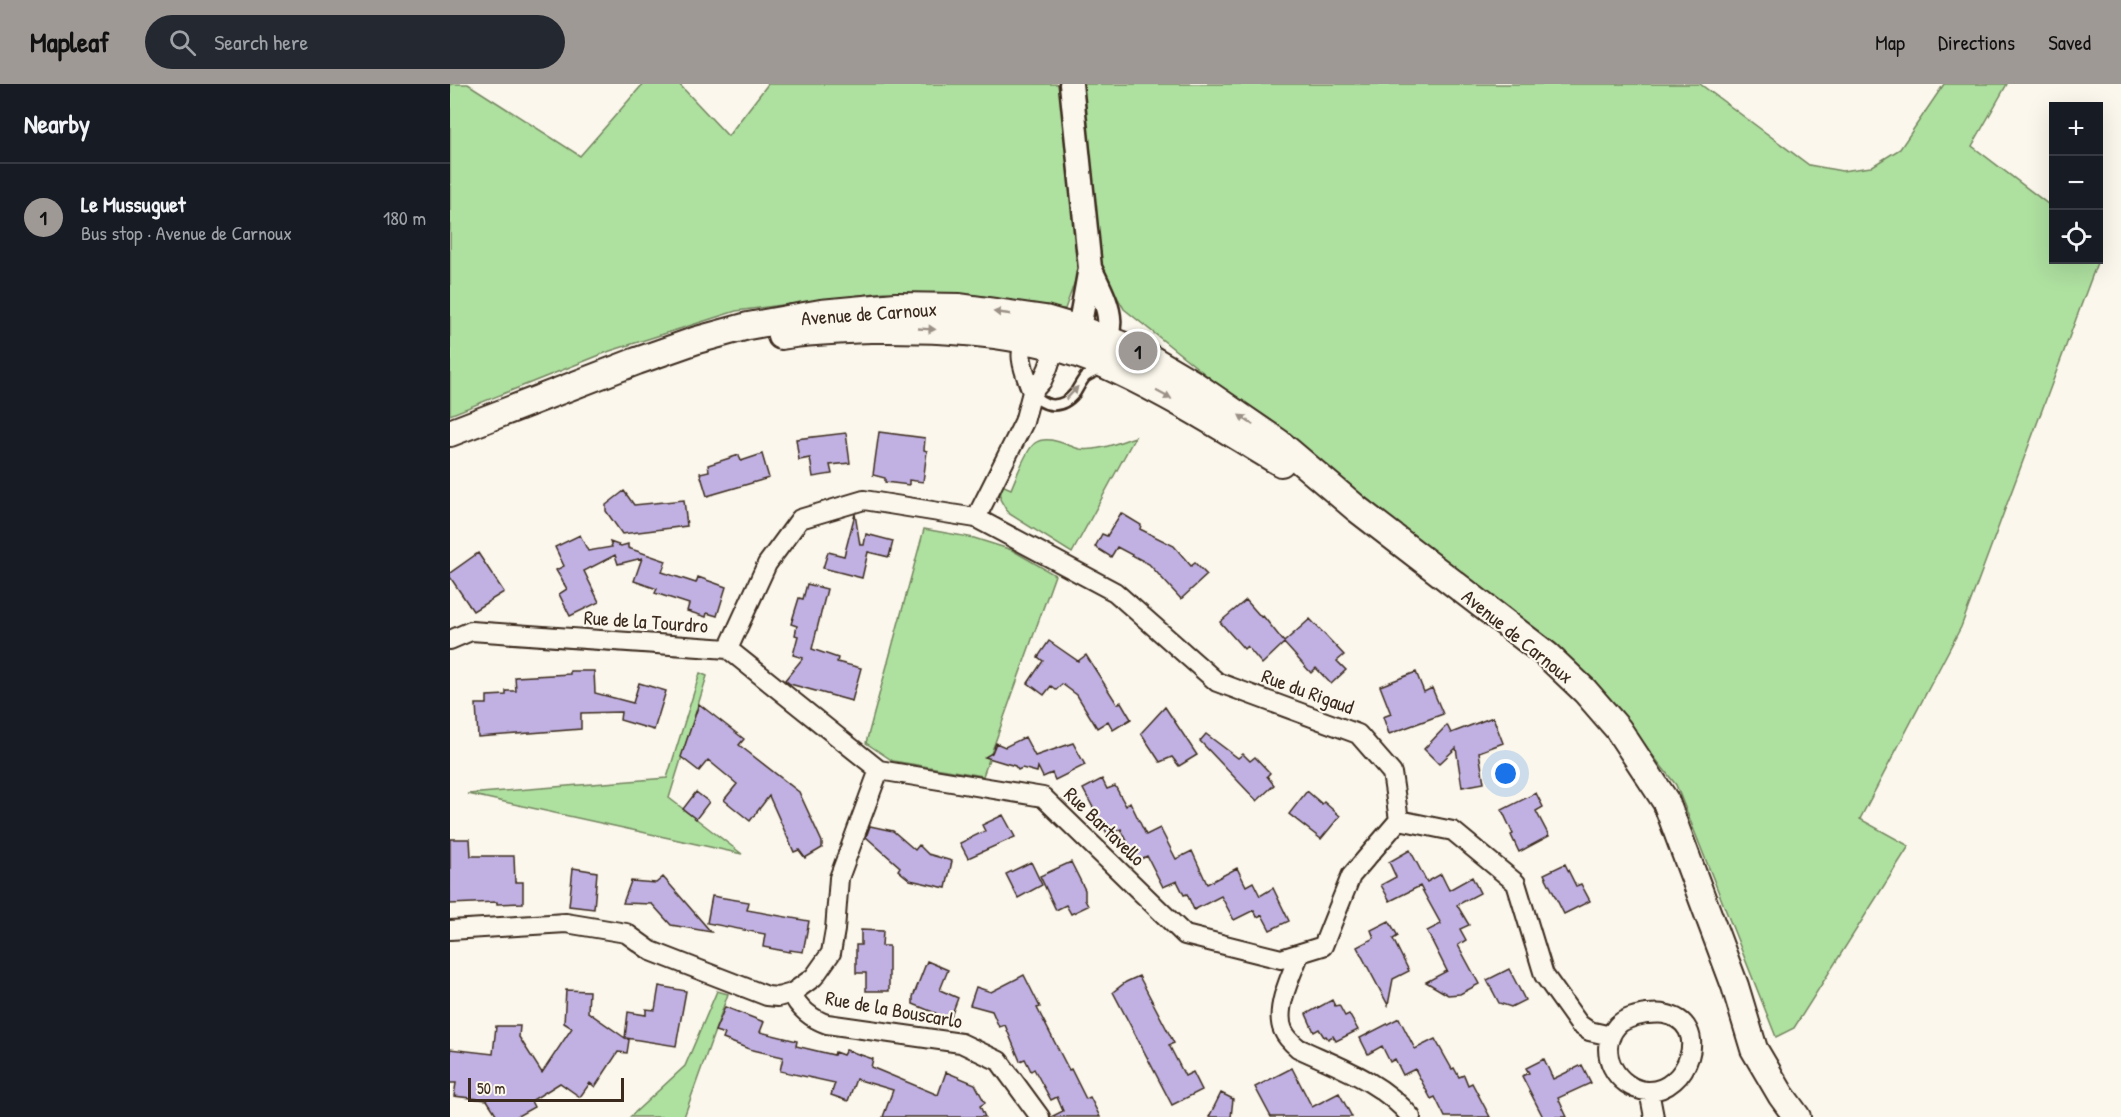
<!DOCTYPE html>
<meta charset="utf-8">
<style>
:root{--surface:#171b24;--page:#242831;--text:#f1f3f6;--muted:#9ea1a6;--line:#363941;--accent:#9f9995}
body{margin:0;font-family:"Patrick Hand",sans-serif;background:var(--page);color:var(--text)}
.controls{position:absolute;right:18px;top:18px;display:grid;overflow:hidden;border-radius:0px;box-shadow:0 6px 24px #0002}
.controls button{width:54px;height:54px;display:grid;place-items:center;padding:0;border:0;border-bottom:2px solid var(--line);background:var(--surface);color:var(--text);font:30px sans-serif}
.scale{position:absolute;left:18px;bottom:15px;width:156px;box-sizing:border-box;padding-left:6px;border:3px solid #3b2a1e;border-top:0;font-size:16px;line-height:21px;white-space:nowrap;color:#3b2a1e;-webkit-text-stroke:4px #fbf7ec;paint-order:stroke}
.you{position:absolute;left:1056px;top:690px;width:21px;height:21px;margin:-15px;border:4px solid #fff;border-radius:50%;background:#1a73e8;box-shadow:0 0 0 9px #1a73e833}
.badge{display:grid;place-items:center;width:39px;height:39px;border-radius:50%;background:var(--accent);color:#111;font-size:20px;font-weight:700}
.pin{position:absolute;translate:-50% -50%;border:3px solid #fff;box-shadow:0 2px 6px #0006}
.list{margin:0;padding:0;list-style:none}
h2{display:flex;justify-content:space-between;align-items:center;height:78px;margin:0;padding:0 24px;font-size:26px}
h2 small{font-size:20px;font-weight:400;color:var(--muted)}
.list li{display:grid;grid-template-columns:39px 1fr auto;gap:18px;align-items:center;box-sizing:border-box;height:108px;padding:0 24px;border-top:2px solid var(--line)}
.list b{display:block;font-size:22px;white-space:nowrap}
.list p{margin:0;font-size:20px;white-space:nowrap;color:var(--muted)}
.list em{font-size:20px;font-style:normal;color:var(--muted)}
.icon{flex:none;width:33px;height:33px;fill:none;stroke:currentColor;stroke-width:2;stroke-linecap:round;stroke-linejoin:round}
.map{position:relative;flex:none;width:1671px;height:1033px;overflow:hidden}
header{display:flex;align-items:center;gap:36px;box-sizing:border-box;height:84px;padding:0 30px;background:var(--accent);color:#111}
header strong{font-size:28px}
nav{display:flex;gap:33px;margin-inline-start:auto;font-size:21px}
.search{width:420px;height:54px;background:var(--page);display:flex;align-items:center;gap:15px;box-sizing:border-box;padding:0 21px;border-radius:33px;color:var(--muted);font-size:22px}
main{display:flex}
aside{flex:1;background:var(--surface)}
.map>svg:first-child{display:block}
</style>
<header>
<strong>Mapleaf</strong>
<div class="search"><svg class="icon" aria-label="search" viewBox="0 0 24 24"><circle cx="10" cy="10" r="6"/><path d="M15 15l6 6"/></svg>Search here</div>
<nav><a>Map</a><a>Directions</a><a>Saved</a></nav>
</header>
<main>
<aside>
<h2>Nearby<small></small></h2>
<ul class="list">
<li><span class="badge">1</span><div><b>Le Mussuguet</b><p>Bus stop · Avenue de Carnoux</p></div><em>180 m</em></li>
</ul>
</aside>
<div class="map">
<svg width="1671" height="1033" viewBox="0 0 1671 1033">
<rect width="100%" height="100%" fill="#fbf7ec"/>
<filter id="ink" filterUnits="userSpaceOnUse"><feTurbulence type="fractalNoise" baseFrequency=".0167" numOctaves="2"/><feDisplacementMap in="SourceGraphic" scale="12" xChannelSelector="R" yChannelSelector="G"/><feConvolveMatrix kernelMatrix="1 2 1 2 8 2 1 2 1" color-interpolation-filters="sRGB"/></filter>
<g filter="url(#ink)">
<path fill="#aee0a0" stroke="#74855f" stroke-width="1.5" d="M 0,0 L 18,0 L 130,72 L 193,0 L 229,0 L 278,52 L 318,0 L 609,0 L 629,186 L 615,225 L 434,208 L 286,227 L 160,267 L 0,331 Z
M 632,0 L 1250,0 L 1359,81 L 1392,87 L 1421,83 L 1450,65 L 1494,0 L 1557,0 L 1522,62 L 1603,124 L 1604,176 L 1648,176 L 1511,543 L 1410,735 L 1459,762 L 1344,944 L 1326,953 L 1226,701 L 1161,618 L 1089,558 L 674,225 L 652,187 Z
M 685,353 L 622,469 L 558,429 L 550,415 L 552,401 L 561,405 C 566,394 576,365 585,359 C 598,350 617,362 630,365 C 648,368 669,358 685,353 Z
M 474,445 L 524,454 L 562,466 L 605,491 L 533,692 L 443,677 L 416,659 Z
M 250,589 L 257,592 L 219,714 L 292,770 L 18,710 L 217,694 Z
M 267,907 L 278,910 L 234,1033 L 180,1033 L 235,982 Z"/>
<path fill="#c0b1e2" stroke="#3b2a1e" stroke-width="1.5" d="M 429,348 L 475,354 L 474,366 L 477,367 L 473,398 L 459,396 L 459,401 L 435,398 L 435,394 L 423,391 Z
M 396,349 L 400,379 L 380,381 L 382,390 L 363,393 L 360,374 L 349,376 L 346,355 Z
M 312,370 L 319,394 L 257,412 L 250,389 L 259,387 L 258,381 L 289,371 L 291,377 Z
M 174,407 L 184,421 L 234,416 L 237,442 L 172,450 L 156,427 L 156,421 Z
M 671,429 L 691,441 L 690,445 L 724,462 L 741,482 L 745,479 L 757,491 L 731,515 L 699,480 L 667,463 L 661,473 L 645,463 L 652,450 L 657,452 Z
M 405,430 L 410,461 L 414,461 L 416,450 L 443,457 L 439,473 L 418,468 L 412,494 L 373,484 L 378,468 L 394,472 Z
M 130,451 L 138,467 L 162,463 L 160,458 L 171,462 L 178,460 L 178,464 L 216,477 L 212,488 L 246,499 L 248,493 L 276,503 L 267,532 L 257,529 L 256,533 L 237,527 L 239,520 L 205,509 L 207,505 L 184,497 L 192,474 L 168,480 L 165,471 L 134,487 L 149,518 L 120,532 L 109,510 L 117,505 L 106,486 L 114,482 L 105,463 Z
M 28,469 L 54,508 L 23,527 L 0,493 L 0,489 Z
M 357,500 L 377,505 L 362,565 L 388,574 L 387,578 L 411,584 L 402,617 L 340,600 L 335,596 L 353,574 L 343,571 L 348,552 L 345,551 L 347,542 L 341,540 L 349,514 L 353,515 Z
M 796,516 L 811,533 L 813,532 L 834,558 L 860,535 L 894,571 L 887,577 L 896,586 L 881,600 L 866,584 L 861,589 L 834,559 L 812,580 L 797,562 L 794,565 L 770,538 Z
M 599,557 L 628,577 L 636,571 L 667,620 L 671,618 L 681,635 L 663,646 L 658,637 L 647,644 L 627,611 L 612,600 L 606,606 L 601,602 L 594,611 L 578,599 L 593,577 L 588,573 Z
M 120,587 L 144,587 L 145,609 L 183,619 L 189,599 L 216,607 L 204,646 L 170,636 L 171,628 L 131,629 L 131,645 L 28,653 L 26,620 L 37,620 L 37,612 L 56,611 L 56,607 L 66,607 L 65,593 L 120,590 Z
M 966,588 L 974,608 L 982,604 L 993,630 L 939,650 L 933,633 L 941,630 L 930,602 Z
M 249,620 L 294,655 L 289,661 L 349,708 L 372,758 L 372,764 L 355,774 L 349,766 L 344,768 L 319,712 L 300,737 L 274,716 L 287,700 L 258,676 L 249,687 L 231,673 Z
M 715,623 L 747,671 L 729,682 L 722,673 L 710,678 L 691,649 Z
M 1043,633 L 1053,659 L 1029,668 L 1034,699 L 1012,703 L 1006,664 L 989,680 L 974,665 L 997,641 L 1001,649 Z
M 756,650 L 788,674 L 793,670 L 800,677 L 805,673 L 820,689 L 817,692 L 824,701 L 807,717 L 750,657 Z
M 575,653 L 585,672 L 623,659 L 635,681 L 605,696 L 602,689 L 593,693 L 588,683 L 587,688 L 572,684 L 568,686 L 565,682 L 535,673 L 542,669 L 546,659 L 555,663 Z
M 652,695 L 657,705 L 665,702 L 676,722 L 680,718 L 696,751 L 710,744 L 726,775 L 742,767 L 757,800 L 787,784 L 796,802 L 803,798 L 810,812 L 823,804 L 839,837 L 820,846 L 812,831 L 807,833 L 804,826 L 784,836 L 771,812 L 744,826 L 737,810 L 734,811 L 727,797 L 713,803 L 697,772 L 687,777 L 671,745 L 658,751 L 633,705 Z
M 857,707 L 872,720 L 874,718 L 890,732 L 871,755 L 839,730 Z
M 246,708 L 259,718 L 246,735 L 233,725 Z
M 1086,709 L 1093,723 L 1086,727 L 1099,752 L 1069,768 L 1061,751 L 1063,750 L 1052,726 Z
M 553,731 L 565,753 L 518,774 L 510,759 L 535,747 L 532,741 Z
M 420,742 L 443,747 L 465,766 L 469,761 L 478,770 L 502,777 L 496,804 L 460,796 L 448,786 L 450,783 L 416,753 Z
M 0,755 L 20,755 L 21,772 L 64,772 L 65,798 L 73,798 L 73,819 L 47,820 L 47,818 L 0,820 Z
M 960,766 L 977,798 L 991,790 L 999,806 L 1022,793 L 1030,809 L 1007,821 L 1019,841 L 1010,845 L 1016,856 L 1008,861 L 1029,900 L 1010,910 L 998,911 L 976,898 L 997,887 L 977,847 L 991,840 L 970,802 L 940,817 L 931,801 L 946,793 L 939,778 Z
M 581,778 L 592,801 L 568,814 L 556,790 Z
M 621,778 L 635,806 L 635,816 L 638,822 L 621,830 L 616,821 L 606,826 L 590,792 Z
M 1115,780 L 1126,802 L 1131,800 L 1140,817 L 1114,830 L 1094,790 Z
M 123,784 L 147,788 L 144,825 L 119,822 Z
M 213,793 L 222,803 L 261,848 L 221,841 L 202,820 L 173,819 L 181,797 L 206,799 Z
M 262,812 L 299,818 L 297,826 L 359,837 L 353,868 L 340,866 L 340,868 L 313,863 L 315,850 L 257,839 Z
M 939,837 L 948,852 L 943,855 L 959,887 L 943,895 L 938,921 L 907,863 L 924,854 L 921,846 Z
M 411,846 L 433,847 L 432,862 L 439,862 L 439,907 L 416,907 L 416,889 L 406,889 L 406,861 L 411,861 Z
M 477,877 L 498,886 L 490,906 L 508,914 L 500,935 L 463,920 L 463,913 Z
M 1059,885 L 1075,916 L 1061,923 L 1049,919 L 1037,896 Z
M 574,891 L 590,923 L 587,924 L 619,986 L 621,985 L 636,1015 L 640,1013 L 650,1033 L 601,1033 L 613,1027 L 607,1013 L 601,1016 L 584,985 L 581,987 L 575,975 L 570,977 L 555,941 L 549,943 L 542,927 L 520,921 L 526,903 L 541,908 Z
M 689,892 L 724,959 L 719,961 L 735,992 L 743,988 L 752,1006 L 722,1021 L 663,908 L 676,898 Z
M 209,902 L 236,907 L 226,962 L 176,954 L 179,956 L 177,969 L 168,968 L 145,1003 L 140,999 L 130,1013 L 110,999 L 81,1017 L 84,1023 L 66,1033 L 48,1033 L 37,1016 L 4,1012 L 6,999 L 0,999 L 0,965 L 43,970 L 46,942 L 70,942 L 69,953 L 92,989 L 122,944 L 114,939 L 116,906 L 139,907 L 138,928 L 175,954 L 178,928 L 196,931 L 196,925 L 205,926 Z
M 882,916 L 885,922 L 889,921 L 895,932 L 899,930 L 908,946 L 886,957 L 883,952 L 878,955 L 876,952 L 874,953 L 869,945 L 864,948 L 856,930 Z
M 275,923 L 314,938 L 310,948 L 347,957 L 346,962 L 384,971 L 385,968 L 393,971 L 396,966 L 423,975 L 421,983 L 488,1011 L 496,988 L 525,1000 L 535,1019 L 530,1022 L 535,1033 L 433,1033 L 443,1006 L 406,995 L 398,1017 L 381,1011 L 385,999 L 330,987 L 333,973 L 299,965 L 273,955 L 275,950 L 265,947 Z
M 949,934 L 965,965 L 985,955 L 1002,985 L 1004,984 L 1009,993 L 1014,991 L 1018,1001 L 1022,999 L 1040,1033 L 995,1033 L 985,1013 L 981,1015 L 965,985 L 953,991 L 945,975 L 940,978 L 932,962 L 918,970 L 910,954 Z
M 1094,975 L 1103,995 L 1132,981 L 1141,999 L 1108,1014 L 1117,1033 L 1093,1033 L 1072,992 L 1079,989 L 1076,984 Z
M 842,984 L 862,1023 L 889,1009 L 902,1033 L 821,1033 L 805,1003 Z
M 771,1009 L 783,1015 L 781,1033 L 759,1033 Z"/>
<g fill="none" stroke-linecap="round" stroke-linejoin="round">
<g stroke="#3b2a1e" stroke-width="14">
<path id="service" d="M 582,308 C 593,324 611,326 625,309 C 628,304 631,298 635,293 C 640,289 646,287 652,285"/>
</g>
<g stroke="#3b2a1e" stroke-width="22">
<path id="minor" d="M 580,248 C 564,267 574,287 582,308
M 526,434 L 574,338 L 582,308 L 592,297 L 598,284 L 602,272 L 601,251
M 0,556 L 21,547 L 278,565 L 317,480 L 350,435 L 414,416 L 526,434 L 665,508 L 767,598 L 908,650 L 942,689 L 949,736
M 278,565 L 429,686 L 593,713 L 735,851 L 831,875 L 873,862 L 901,792 L 949,736
M 949,736 L 1003,747 L 1066,799 L 1094,891 L 1129,940 L 1139,947 L 1161,952
M 0,846 L 116,839 L 176,849 L 201,867 L 317,912 L 328,913 L 342,909 L 364,893 L 381,869 L 385,846 L 389,794 L 429,686
M 850,869 C 842,889 824,925 833,946 C 836,953 842,959 848,964 C 889,983 931,997 961,1033
M 342,909 C 348,924 362,935 377,940 L 511,959 L 549,977 L 590,1033
M 1196,930 C 1202,930 1209,929 1214,930 C 1264,939 1237,1009 1197,1007 C 1167,1005 1145,967 1167,942 C 1174,934 1186,932 1196,930 Z
M 1199,1007 L 1204,1033"/>
</g>
<g stroke="#3b2a1e" stroke-width="27">
<path id="tertiary" d="M 621,0 L 640,184 L 629,245 L 629,264 L 633,273 C 677,251 656,218 640,184"/>
</g>
<g stroke="#3b2a1e" stroke-width="30">
<path id="secondary" d="M 331,252 C 361,247 392,246 422,245 C 504,244 589,249 664,285 C 722,312 776,346 831,379
M 0,349 L 187,277 L 247,256 L 298,242 L 371,229 L 446,222 L 510,223 L 595,235 L 629,245 L 688,267 L 742,299 L 828,358 L 907,425 L 1097,571 L 1135,607 L 1168,645 L 1216,718 L 1285,902 L 1304,965 L 1331,1011 L 1347,1033"/>
</g>
<use href="#service" stroke="#fbf7ec" stroke-width="9"/>
<use href="#minor" stroke="#fbf7ec" stroke-width="18"/>
<use href="#tertiary" stroke="#fbf7ec" stroke-width="22"/>
<use href="#secondary" stroke="#fbf7ec" stroke-width="26"/>
</g>
<defs><path id="oneway-solid" d="M-6-.8H1V-3.2L6.5 0L1 3.2V.8H-6Z" transform="scale(1.5)"/></defs>
<g fill="#9b9085">
<use href="#oneway-solid" transform="translate(552 229) rotate(-172)"/>
<use href="#oneway-solid" transform="translate(477 245) rotate(3)"/>
<use href="#oneway-solid" transform="translate(622 309) rotate(-47)"/>
<use href="#oneway-solid" transform="translate(714 311) rotate(28)"/>
<use href="#oneway-solid" transform="translate(796 336) rotate(-146)"/>
</g>
</g>
<g text-anchor="middle" dominant-baseline="central" stroke-width="4.5" stroke-linejoin="round" paint-order="stroke">
<g font-size="20" fill="#3b2a1e" stroke="#fbf7ec">
<text transform="translate(419 229) rotate(-4)">Avenue de Carnoux</text>
<text transform="translate(196 537) rotate(4)">Rue de la Tourdro</text>
<text transform="translate(1068 552) rotate(39)">Avenue de Carnoux</text>
<text transform="translate(858 607) rotate(20)">Rue du Rigaud</text>
<text transform="translate(655 742) rotate(44)">Rue Bartavello</text>
<text transform="translate(444 925) rotate(10)">Rue de la Bouscarlo</text>
</g>
</g>
</svg>
<div class="controls">
<button>+</button>
<button>−</button>
<button><svg class="icon" aria-label="locate" viewBox="0 0 24 24"><circle cx="12" cy="12" r="6"/><path d="M12 2v4M12 18v4M2 12h4M18 12h4"/></svg></button>
</div>
<div class="scale">50 m</div>
<div class="you"></div>
<div class="pin badge" style="left:688px;top:267px">1</div>
</div>
</main>
